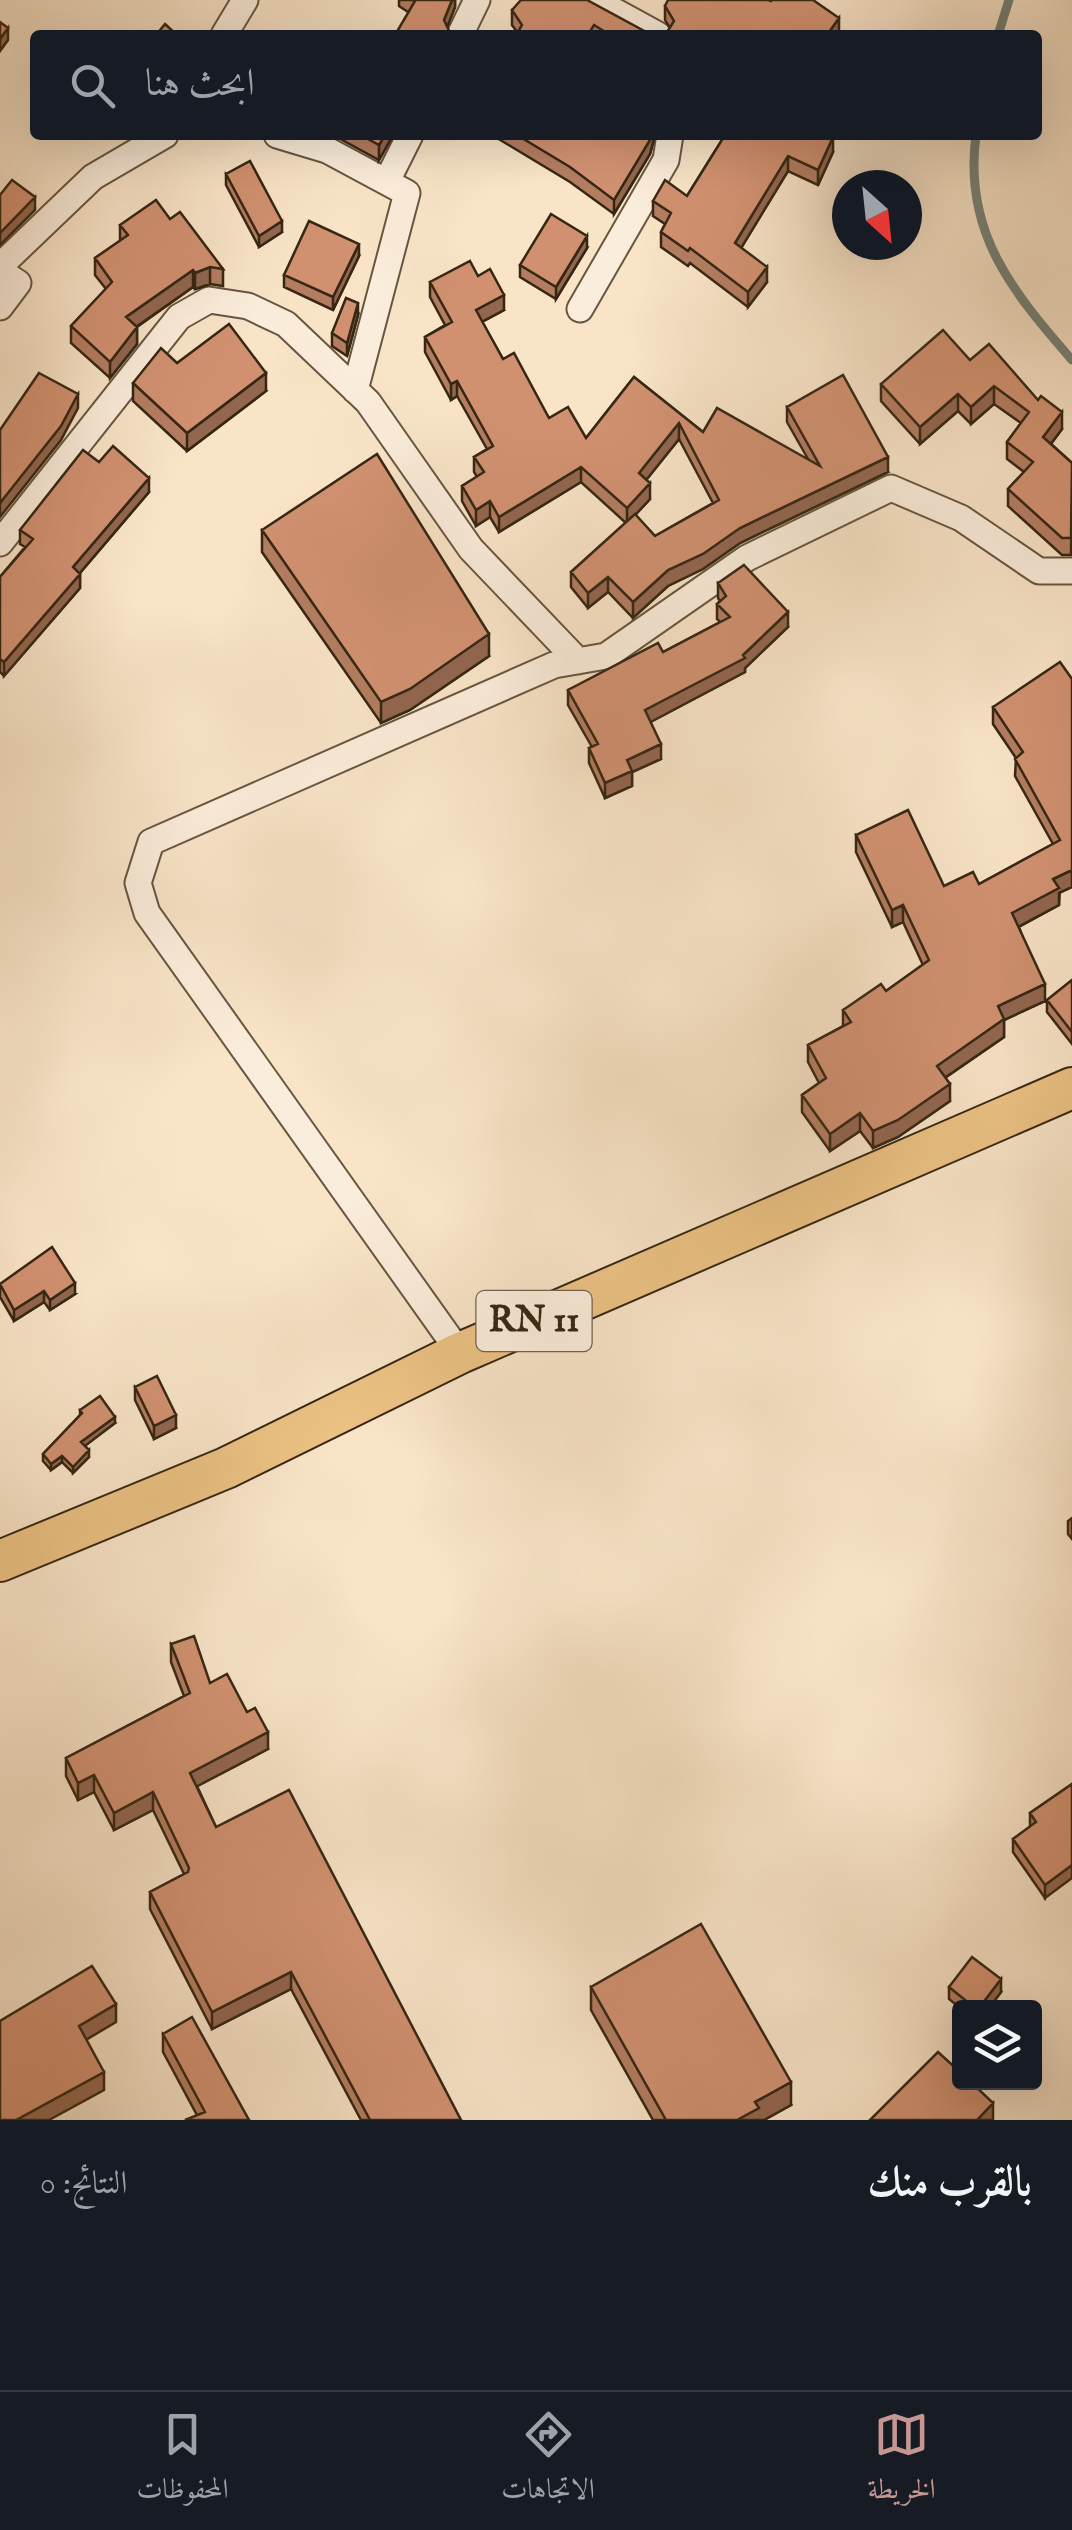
<!DOCTYPE html>
<html lang="ar">
<meta charset="utf-8">
<style>
:root{--surface:#171b24;--page:#20242c;--text:#f1f3f6;--muted:#9ea1a6;--line:#363941;--accent:#c59692}
body{margin:0;font-family:"IM FELL English",Amiri,serif;background:var(--page);color:var(--text);direction:rtl}
.controls{position:absolute;right:30px;bottom:30px;display:grid;overflow:hidden;border-radius:10px;box-shadow:0 10px 40px #0002}
.controls button{width:90px;height:90px;display:grid;place-items:center;padding:0;border:0;border-bottom:2px solid var(--line);background:var(--surface);color:var(--text);font:50px sans-serif}
.compass{position:absolute;left:832px;top:170px;width:90px;height:90px;border-radius:50%;background:var(--surface);box-shadow:0 10px 40px #0002;rotate:153deg}
.list{margin:0;padding:0;list-style:none}
h2{display:flex;justify-content:space-between;align-items:center;height:130px;margin:0;padding:0 40px;font-size:42px}
h2 small{font-size:32px;font-weight:400;color:var(--muted)}
.icon{flex:none;width:55px;height:55px;fill:none;stroke:currentColor;stroke-width:2;stroke-linecap:round;stroke-linejoin:round}
.map{position:relative;flex:none;width:1072px;height:2120px;overflow:hidden;direction:ltr}
.search{position:absolute;background:var(--surface);box-shadow:0 10px 40px #0002;left:30px;right:30px;top:30px;height:110px;display:flex;align-items:center;gap:25px;box-sizing:border-box;padding:0 35px;border-radius:10px;color:var(--muted);font-size:38px}
.sheet{height:270px;background:var(--surface)}
nav{display:flex;justify-content:space-around;align-items:center;box-sizing:border-box;height:140px;border-top:2px solid var(--line);background:var(--surface);font-size:28px;color:var(--muted)}
nav a{display:grid;justify-items:center;gap:5px}
nav .on{color:var(--accent)}
.map>svg:first-child{display:block}
</style>
<div class="map">
<svg width="1072" height="2120" viewBox="0 0 1072 2120">
<rect width="100%" height="100%" fill="#f9e4c8"/>
<filter id="stains"><feTurbulence type="fractalNoise" baseFrequency=".002" numOctaves="4"/><feColorMatrix values="0 0 0 0 .2 0 0 0 0 .09 0 0 0 0 .02 0 0 0 .5 -.17"/></filter>
<radialGradient id="worn" r=".72"><stop offset=".6" stop-color="#630" stop-opacity="0"/><stop offset="1" stop-color="#630" stop-opacity=".3"/></radialGradient>
<g fill="none" stroke-linecap="round" stroke-linejoin="round">
<path stroke="#758278" stroke-width="9" d="M 998,35 L 1009,0
M 976,135 C 963,232 1012,291 1072,360"/>
<g stroke="#675640" stroke-width="29">
<path id="street" d="M 594,0 L 658,35
M 224,35 L 245,0
M 460,35 L 477,0
M 277,135 L 327,150 L 407,193 L 355,390
M 387,181 L 410,135
M 0,266 L 93,177 L 165,135
M 0,271 L 18,283 L 0,307
M 580,309 L 666,160 L 670,135
M 0,543 L 179,317 L 209,300 L 248,306 L 286,324 L 368,402 L 471,549 L 578,661
M 460,1353 L 147,913 L 138,883 L 151,842 L 554,665 L 606,656 L 747,558 L 891,488 L 961,518 L 1039,571 L 1072,571"/>
</g>
<g stroke="#362713" stroke-width="44">
<path id="primary" d="M 0,1561 L 226,1468 L 460,1353 L 1072,1088"/>
</g>
<use href="#street" stroke="#fbeddb" stroke-width="25"/>
<use href="#primary" stroke="#ecc284" stroke-width="40"/>
</g>
<path fill="#b47d61" stroke="#362713" stroke-width="2.5" fill-rule="evenodd" d="M 399,0 L 455,0 L 455,7 L 447,27 L 408,12 L 399,6 Z
M 665,6 L 839,33 L 838,35 L 516,35 L 517,32 L 512,25 L 512,10 L 650,34 L 666,34 L 670,28 L 665,20 Z
M 333,135 L 393,135 L 379,160 Z
M 492,135 L 655,135 L 650,154 L 614,214 L 570,182 Z
M 725,135 L 833,152 L 818,185 L 788,171 L 741,248 L 767,282 L 748,307 L 690,263 L 688,266 L 661,247 L 661,232 L 665,224 L 653,216 L 653,201 L 687,196 Z
M 226,174 L 282,232 L 259,247 L 226,185 Z
M 170,219 L 223,269 L 223,286 L 210,284 L 195,289 L 193,287 L 137,327 L 137,344 L 110,378 L 71,343 L 71,326 L 106,289 L 95,275 L 95,258 L 120,241 L 120,225 Z
M 587,248 L 556,299 L 520,277 L 520,265 Z
M 359,256 L 333,310 L 284,287 L 284,275 Z
M 478,276 L 504,310 L 482,322 L 503,359 L 549,418 L 586,438 L 634,377 L 703,432 L 808,459 L 787,422 L 787,407 L 888,472 L 740,543 L 703,569 L 668,586 L 633,618 L 608,592 L 588,608 L 571,587 L 571,572 L 626,523 L 581,482 L 499,532 L 490,517 L 476,526 L 462,501 L 462,486 L 477,477 L 474,472 L 474,457 L 487,449 L 457,396 L 451,400 L 425,352 L 425,337 L 445,325 L 430,297 L 430,282 ZM 679,439 L 713,503 L 655,536 L 635,515 L 650,499 L 646,480 Z
M 358,315 L 347,356 L 332,346 L 332,333 Z
M 970,360 L 1062,429 L 1051,444 L 1072,463 L 1071,555 L 1062,555 L 1008,506 L 1008,489 L 1024,472 L 1007,459 L 1007,442 L 1021,423 L 994,404 L 971,424 L 958,411 L 920,444 L 881,401 L 881,384 Z
M 177,363 L 266,391 L 187,451 L 133,401 L 133,383 Z
M 99,462 L 149,492 L 80,573 L 80,588 L 4,676 L 0,672 L 0,577 L 25,547 L 20,544 L 20,530 Z
M 262,530 L 489,656 L 410,710 L 381,723 L 262,552 Z
M 718,583 L 788,627 L 745,668 L 745,672 L 650,722 L 661,759 L 632,772 L 632,786 L 605,798 L 589,763 L 589,748 L 592,747 L 568,705 L 568,690 L 663,652 L 720,622 L 717,619 L 717,604 L 720,601 L 718,598 Z
M 1072,679 L 1059,905 L 1019,927 L 1045,1001 L 1004,1020 L 1004,1037 L 945,1078 L 950,1101 L 898,1137 L 873,1148 L 860,1131 L 830,1151 L 802,1112 L 802,1095 L 819,1083 L 808,1062 L 808,1045 L 843,1026 L 843,1010 L 886,991 L 923,965 L 903,922 L 892,927 L 856,852 L 856,835 L 944,886 L 979,884 L 1053,844 L 1015,776 L 1016,758 L 993,724 L 993,707 Z
M 1072,980 L 1072,1044 L 1047,1012 L 1047,1000 Z
M 0,1284 L 75,1294 L 50,1310 L 44,1302 L 14,1321 L 0,1297 Z
M 135,1387 L 176,1428 L 154,1439 L 135,1400 Z
M 80,1410 L 115,1423 L 84,1446 L 89,1457 L 73,1473 L 62,1462 L 51,1470 L 43,1461 L 43,1454 L 80,1415 Z
M 1072,1518 L 1072,1539 L 1068,1534 L 1068,1521 Z
M 171,1644 L 210,1683 L 268,1749 L 197,1786 L 216,1827 L 461,2120 L 361,2120 L 291,1989 L 212,2029 L 150,1909 L 150,1892 L 184,1874 L 153,1810 L 114,1830 L 94,1792 L 78,1800 L 66,1776 L 66,1758 L 184,1696 L 171,1662 Z
M 1072,1784 L 1045,1898 L 1013,1852 L 1013,1839 L 1030,1827 L 1030,1813 Z
M 591,1987 L 791,2105 L 764,2120 L 653,2120 L 591,2010 Z
M 949,1987 L 1001,1992 L 989,2008 L 960,2008 L 949,1999 Z
M 163,2034 L 249,2120 L 197,2115 L 163,2052 Z"/>
<path fill="#92664f" stroke="#362713" stroke-width="2.5" d="M 452,0 L 455,0 L 455,7 L 444,35 L 444,20 Z
M 839,18 L 839,33 L 838,35 L 827,35 Z
M 8,28 L 8,40 L 0,51 L 0,39 Z
M 385,135 L 393,135 L 379,160 L 379,145 Z
M 651,135 L 655,135 L 650,154 L 614,214 L 614,200 Z
M 833,137 L 833,152 L 818,185 L 818,170 Z
M 788,156 L 788,171 L 735,258 L 735,243 Z
M 35,197 L 35,210 L 0,245 L 0,233 Z
M 282,221 L 282,232 L 259,247 L 259,236 Z
M 587,236 L 587,248 L 556,299 L 556,287 Z
M 359,244 L 359,256 L 333,310 L 333,297 Z
M 210,267 L 210,284 L 195,289 L 195,273 Z
M 767,267 L 767,282 L 748,307 L 748,292 Z
M 193,270 L 193,287 L 126,334 L 126,317 Z
M 504,295 L 504,310 L 476,325 L 476,310 Z
M 358,303 L 358,315 L 347,356 L 347,343 Z
M 137,327 L 137,344 L 110,378 L 110,362 Z
M 266,373 L 266,391 L 187,451 L 187,433 Z
M 457,381 L 457,396 L 451,400 L 451,384 Z
M 994,386 L 994,404 L 971,424 L 971,407 Z
M 78,394 L 78,408 L 61,440 L 0,517 L 0,503 Z
M 958,394 L 958,411 L 920,444 L 920,427 Z
M 1062,412 L 1062,429 L 1043,454 L 1043,437 Z
M 679,423 L 679,439 L 639,489 L 639,473 Z
M 888,457 L 888,472 L 740,543 L 703,569 L 668,586 L 633,618 L 633,602 L 668,570 L 740,528 Z
M 581,467 L 581,482 L 499,532 L 499,517 Z
M 149,478 L 149,492 L 73,581 L 73,567 Z
M 650,483 L 650,499 L 627,524 L 627,508 Z
M 490,501 L 490,517 L 476,526 L 476,510 Z
M 80,574 L 80,588 L 4,676 L 4,662 Z
M 608,577 L 608,592 L 588,608 L 588,593 Z
M 788,612 L 788,627 L 745,668 L 745,672 L 645,725 L 645,710 L 743,655 Z
M 489,634 L 489,656 L 410,710 L 381,723 L 381,702 Z
M 661,744 L 661,759 L 632,772 L 632,786 L 605,798 L 605,783 L 627,760 Z
M 1072,870 L 1072,887 L 1059,893 L 1059,905 L 1012,930 L 1012,913 L 1053,879 Z
M 903,905 L 903,922 L 892,927 L 892,910 Z
M 1045,984 L 1045,1001 L 1004,1020 L 1004,1037 L 937,1083 L 937,1066 L 998,1006 Z
M 950,1084 L 950,1101 L 898,1137 L 873,1148 L 873,1131 Z
M 860,1113 L 860,1131 L 830,1151 L 830,1134 Z
M 75,1283 L 75,1294 L 50,1310 L 50,1300 Z
M 44,1291 L 44,1302 L 14,1321 L 14,1310 Z
M 176,1415 L 176,1428 L 154,1439 L 154,1426 Z
M 115,1417 L 115,1423 L 81,1449 L 81,1442 Z
M 89,1450 L 89,1457 L 73,1473 L 73,1467 Z
M 62,1456 L 62,1462 L 51,1470 L 51,1464 Z
M 268,1732 L 268,1749 L 190,1790 L 190,1773 Z
M 94,1775 L 94,1792 L 78,1800 L 78,1783 Z
M 153,1792 L 153,1810 L 114,1830 L 114,1813 Z
M 1072,1865 L 1072,1878 L 1045,1898 L 1045,1885 Z
M 291,1972 L 291,1989 L 212,2029 L 212,2012 Z
M 1001,1979 L 1001,1992 L 989,2008 L 979,2008 Z
M 116,2004 L 116,2022 L 79,2044 L 79,2026 Z
M 104,2072 L 104,2090 L 49,2120 L 16,2120 Z
M 791,2082 L 791,2105 L 764,2120 L 737,2120 L 755,2102 Z
M 993,2103 L 993,2120 L 977,2120 Z"/>
<path fill="#d19171" stroke="#362713" stroke-width="2.5" d="M 413,0 L 452,0 L 444,20 L 451,35 L 395,35 L 415,1 Z
M 521,0 L 587,0 L 650,34 L 666,34 L 674,21 L 665,6 L 668,0 L 768,0 L 771,1 L 772,0 L 813,0 L 839,18 L 827,35 L 610,35 L 594,25 L 588,35 L 516,35 L 522,25 L 512,10 Z
M 0,22 L 8,28 L 0,39 Z
M 165,24 L 177,35 L 156,35 Z
M 361,135 L 385,135 L 379,145 Z
M 517,135 L 651,135 L 650,140 L 614,200 L 570,167 Z
M 725,135 L 828,135 L 833,137 L 818,170 L 788,156 L 735,243 L 767,267 L 748,292 L 690,248 L 688,251 L 661,232 L 671,213 L 653,201 L 665,180 L 687,196 Z
M 250,161 L 282,221 L 259,236 L 226,174 Z
M 12,180 L 35,197 L 0,233 L 0,195 Z
M 156,200 L 170,219 L 180,212 L 223,269 L 210,267 L 195,273 L 193,270 L 126,317 L 137,327 L 110,362 L 71,326 L 112,282 L 95,258 L 128,235 L 120,225 Z
M 551,214 L 587,236 L 556,287 L 520,265 Z
M 309,221 L 359,244 L 333,297 L 284,275 Z
M 470,261 L 478,276 L 490,269 L 504,295 L 476,310 L 503,359 L 514,353 L 549,418 L 568,407 L 586,438 L 634,377 L 703,432 L 717,408 L 820,466 L 787,407 L 843,375 L 888,457 L 740,528 L 703,554 L 668,570 L 633,602 L 608,577 L 588,593 L 571,572 L 635,514 L 655,536 L 719,500 L 679,423 L 639,473 L 650,483 L 627,508 L 581,467 L 499,517 L 490,501 L 476,510 L 462,486 L 484,472 L 474,457 L 493,446 L 457,381 L 451,384 L 425,337 L 452,322 L 430,282 Z
M 346,298 L 358,303 L 347,343 L 332,333 Z
M 229,324 L 266,373 L 187,433 L 133,383 L 161,348 L 177,363 Z
M 943,330 L 970,360 L 989,344 L 1038,400 L 1041,396 L 1062,412 L 1043,437 L 1072,463 L 1071,538 L 1062,538 L 1008,489 L 1033,462 L 1007,442 L 1029,412 L 994,386 L 971,407 L 958,394 L 920,427 L 881,384 Z
M 39,373 L 78,394 L 61,426 L 0,503 L 0,430 Z
M 113,446 L 149,478 L 73,567 L 80,574 L 4,662 L 0,659 L 0,577 L 33,539 L 20,530 L 83,450 L 99,462 Z
M 377,454 L 489,634 L 410,689 L 381,702 L 262,530 Z
M 744,565 L 788,612 L 743,655 L 745,658 L 645,710 L 661,744 L 627,760 L 632,771 L 605,783 L 589,748 L 598,744 L 568,690 L 658,643 L 663,652 L 730,617 L 717,604 L 726,596 L 718,583 Z
M 1060,662 L 1072,679 L 1072,870 L 1053,879 L 1059,888 L 1012,913 L 1045,984 L 998,1006 L 1004,1019 L 937,1066 L 950,1084 L 898,1120 L 873,1131 L 860,1113 L 830,1134 L 802,1095 L 826,1078 L 808,1045 L 851,1022 L 843,1010 L 881,984 L 886,991 L 929,960 L 903,905 L 892,910 L 856,835 L 908,810 L 944,886 L 973,872 L 979,884 L 1060,840 L 1015,759 L 1023,752 L 993,707 Z
M 1072,980 L 1072,1032 L 1047,1000 Z
M 52,1247 L 75,1283 L 50,1300 L 44,1291 L 14,1310 L 0,1284 Z
M 157,1376 L 176,1415 L 154,1426 L 135,1387 Z
M 100,1396 L 115,1417 L 81,1442 L 89,1450 L 73,1467 L 62,1456 L 51,1464 L 43,1454 L 82,1413 L 80,1410 Z
M 194,1636 L 210,1683 L 227,1674 L 247,1712 L 255,1708 L 268,1732 L 190,1773 L 216,1827 L 289,1790 L 461,2120 L 370,2120 L 291,1972 L 212,2012 L 150,1892 L 188,1872 L 189,1868 L 153,1792 L 114,1813 L 94,1775 L 78,1783 L 66,1758 L 190,1693 L 171,1644 Z
M 1072,1784 L 1072,1865 L 1045,1885 L 1013,1839 L 1036,1822 L 1030,1813 Z
M 701,1924 L 791,2082 L 755,2102 L 759,2108 L 737,2120 L 666,2120 L 591,1987 Z
M 972,1957 L 1001,1979 L 979,2008 L 975,2008 L 949,1987 Z
M 92,1966 L 116,2004 L 79,2026 L 104,2072 L 16,2120 L 0,2120 L 0,2021 Z
M 192,2017 L 249,2120 L 185,2120 L 205,2112 L 163,2034 Z
M 938,2052 L 960,2072 L 960,2082 L 971,2082 L 993,2103 L 977,2120 L 870,2120 Z"/>
<g text-anchor="middle" dominant-baseline="central" stroke-width="8" stroke-linejoin="round" paint-order="stroke">
<rect fill="#fbeddb" stroke="#71624f" stroke-width="2.5" x="476.5" y="1291" width="115" height="60" rx="8"/>
<g font-size="35" font-weight="bold" fill="#362713">
<text x="534" y="1321">RN 11</text>
</g>
</g>
<rect width="100%" height="100%" filter="url(#stains)"/>
<rect width="100%" height="100%" fill="url(#worn)"/>
</svg>
<div class="controls">
<button><svg class="icon" aria-label="layers" viewBox="0 0 24 24"><path d="M12 4l9 5-9 5-9-5zM3 14l9 5 9-5"/></svg></button>
</div>
<svg class="compass" viewBox="-18 -18 36 36"><path d="M0-13l5 13h-10z" fill="#e53935"/><path d="M0 13l5-13h-10z" fill="#9ea1a6"/></svg>
<div class="search"><svg class="icon" aria-label="search" viewBox="0 0 24 24"><circle cx="10" cy="10" r="6"/><path d="M15 15l6 6"/></svg>ابحث هنا</div>
</div>
<section class="sheet">
<h2>بالقرب منك<small>النتائج: 0</small></h2>
<ul class="list">
</ul>
</section>
<nav>
<a class="on"><svg class="icon" aria-label="map" viewBox="0 0 24 24"><path d="M3 6l6-2 6 2 6-2v14l-6 2-6-2-6 2zM9 4v14M15 6v14"/></svg>الخريطة</a>
<a><svg class="icon" aria-label="directions" viewBox="0 0 24 24"><path d="M12 3l9 9-9 9-9-9zM9 14v-3h6M13 9l2 2-2 2"/></svg>الاتجاهات</a>
<a><svg class="icon" aria-label="saved" viewBox="0 0 24 24"><path d="M7 4h10v16l-5-4-5 4z"/></svg>المحفوظات</a>
</nav>
